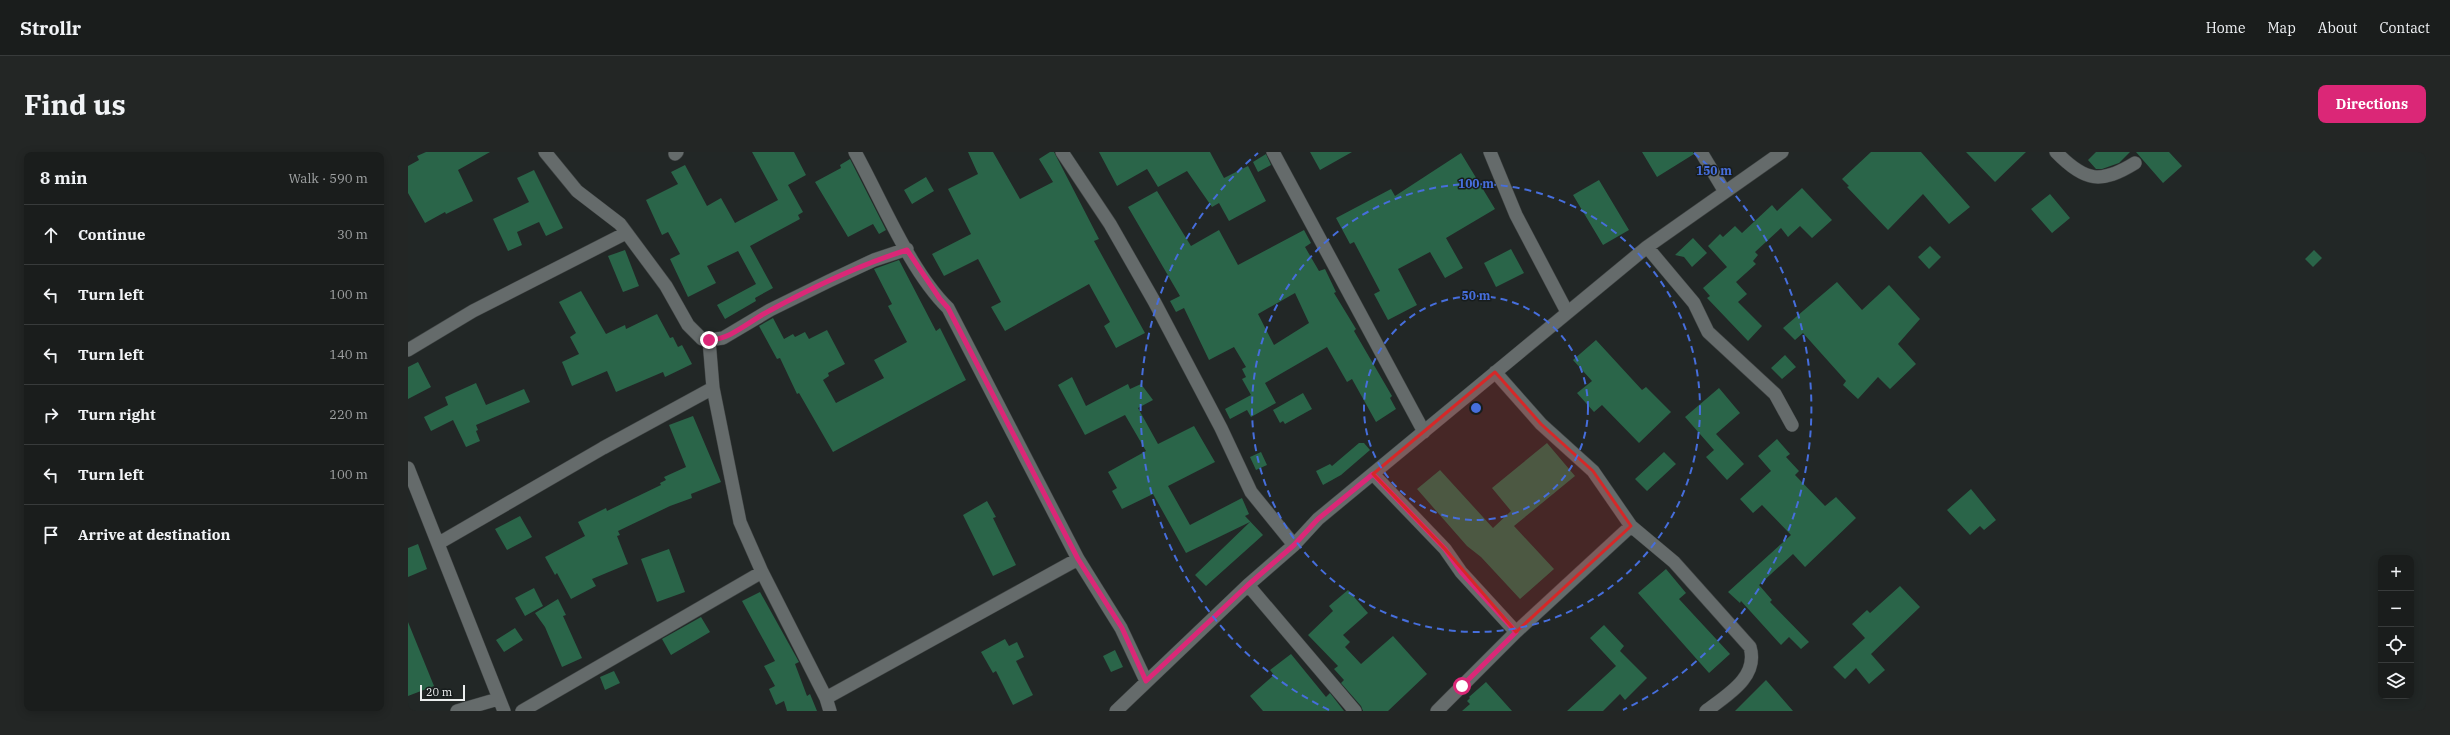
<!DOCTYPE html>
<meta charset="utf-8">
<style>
:root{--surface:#1a1d1c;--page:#232625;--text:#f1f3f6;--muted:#9fa2a3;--line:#383b3b;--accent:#db2777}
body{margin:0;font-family:"IBM Plex Serif",serif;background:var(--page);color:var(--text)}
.controls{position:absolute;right:12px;bottom:12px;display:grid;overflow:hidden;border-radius:8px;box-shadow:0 2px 10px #0003}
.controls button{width:36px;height:36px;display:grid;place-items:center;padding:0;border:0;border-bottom:1px solid var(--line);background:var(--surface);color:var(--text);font:20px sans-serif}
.scale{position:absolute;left:12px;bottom:10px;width:45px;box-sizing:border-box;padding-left:4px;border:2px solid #ebeeee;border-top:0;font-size:11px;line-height:14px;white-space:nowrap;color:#ebeeee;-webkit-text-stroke:3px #181d1d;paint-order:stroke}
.stop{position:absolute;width:12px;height:12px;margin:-9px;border:3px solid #db2777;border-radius:50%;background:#fff}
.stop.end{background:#db2777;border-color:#fff;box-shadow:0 1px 4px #0008}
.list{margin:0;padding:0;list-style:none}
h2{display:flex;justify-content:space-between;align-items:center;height:52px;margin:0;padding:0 16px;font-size:17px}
h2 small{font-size:13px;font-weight:400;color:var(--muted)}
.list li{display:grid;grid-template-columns:26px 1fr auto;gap:12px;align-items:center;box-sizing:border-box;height:60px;padding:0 16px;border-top:1px solid var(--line)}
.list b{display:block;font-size:15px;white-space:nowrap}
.list em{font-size:13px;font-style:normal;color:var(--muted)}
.icon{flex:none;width:22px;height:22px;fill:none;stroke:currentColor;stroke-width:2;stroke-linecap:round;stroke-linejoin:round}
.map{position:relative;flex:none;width:2018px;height:559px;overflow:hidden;border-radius:8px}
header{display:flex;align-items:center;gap:24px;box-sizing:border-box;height:56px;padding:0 20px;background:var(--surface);border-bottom:1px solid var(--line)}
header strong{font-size:19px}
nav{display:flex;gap:22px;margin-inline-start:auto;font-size:14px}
.intro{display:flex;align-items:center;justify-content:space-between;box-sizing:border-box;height:96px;padding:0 24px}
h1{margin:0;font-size:28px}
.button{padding:10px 18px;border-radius:8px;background:var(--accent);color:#fff;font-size:14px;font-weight:700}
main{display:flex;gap:24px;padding:0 24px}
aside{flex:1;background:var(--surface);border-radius:8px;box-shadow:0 2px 10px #0003}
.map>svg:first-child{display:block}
</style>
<header>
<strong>Strollr</strong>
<nav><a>Home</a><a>Map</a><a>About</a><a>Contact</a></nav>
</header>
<div class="intro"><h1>Find us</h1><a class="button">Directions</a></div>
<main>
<aside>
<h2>8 min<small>Walk · 590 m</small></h2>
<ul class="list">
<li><svg class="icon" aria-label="ahead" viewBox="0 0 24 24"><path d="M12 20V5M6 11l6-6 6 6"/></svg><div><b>Continue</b></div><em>30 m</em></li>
<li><svg class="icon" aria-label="left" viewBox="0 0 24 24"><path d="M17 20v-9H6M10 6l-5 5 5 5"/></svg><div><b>Turn left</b></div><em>100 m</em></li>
<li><svg class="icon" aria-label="left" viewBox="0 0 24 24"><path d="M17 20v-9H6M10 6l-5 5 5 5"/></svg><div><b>Turn left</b></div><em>140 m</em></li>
<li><svg class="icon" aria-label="right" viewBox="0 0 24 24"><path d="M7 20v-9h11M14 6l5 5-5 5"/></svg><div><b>Turn right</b></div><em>220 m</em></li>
<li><svg class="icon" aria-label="left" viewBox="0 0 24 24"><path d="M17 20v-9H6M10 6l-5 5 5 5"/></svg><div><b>Turn left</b></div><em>100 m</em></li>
<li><svg class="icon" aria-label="arrive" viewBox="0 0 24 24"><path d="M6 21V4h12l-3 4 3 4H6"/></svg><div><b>Arrive at destination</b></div></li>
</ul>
</aside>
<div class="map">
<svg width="2018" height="559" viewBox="0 0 2018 559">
<rect width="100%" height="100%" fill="#222726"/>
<path fill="#2a6549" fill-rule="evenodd" d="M 18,0 L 82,0 L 50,18 L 65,49 L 38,62 L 37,60 L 17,71 L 0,41 L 0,14 L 11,8 L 9,4 Z
M 344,0 L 386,0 L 398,23 L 380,33 L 395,60 L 390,63 L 392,67 L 342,94 L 365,136 L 347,146 L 348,149 L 317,167 L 309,153 L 348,132 L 330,99 L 299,114 L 308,131 L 280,145 L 262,107 L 272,102 L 260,80 L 254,83 L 238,48 L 270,32 L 263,20 L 277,13 L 299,54 L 313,46 L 327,71 L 370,48 Z
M 560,0 L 585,0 L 612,47 L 645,30 L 631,7 L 642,0 L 646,0 L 691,87 L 686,89 L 737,181 L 708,196 L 696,174 L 702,170 L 681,132 L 597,179 L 583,155 L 593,150 L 570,107 L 536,124 L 524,102 L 563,82 L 540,37 L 570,22 Z
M 691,0 L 802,0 L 816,26 L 840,14 L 858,49 L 821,69 L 811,51 L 804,55 L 779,19 L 750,35 L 739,17 L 709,34 Z
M 902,0 L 944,0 L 912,18 Z
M 1234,0 L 1285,0 L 1286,2 L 1249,25 Z
M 1463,0 L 1513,0 L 1562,55 L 1541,72 L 1515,42 L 1480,78 L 1439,35 L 1441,34 L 1434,27 Z
M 1558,0 L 1618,0 L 1587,30 Z
M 1688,0 L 1722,0 L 1711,11 L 1694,17 L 1688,17 L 1680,8 Z
M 1728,0 L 1761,0 L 1774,14 L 1755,31 Z
M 1053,1 L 1087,57 L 1038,86 L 1055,116 L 1037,126 L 1022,100 L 990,117 L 1009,153 L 980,168 L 966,142 L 972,139 L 946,90 L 942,92 L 928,66 L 983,37 L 987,44 Z
M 858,2 L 863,13 L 850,20 L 845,10 Z
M 442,7 L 478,78 L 471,82 L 465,72 L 440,85 L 407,30 L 433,16 L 432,13 Z
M 126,18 L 155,76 L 138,84 L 131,70 L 109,80 L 114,93 L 100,99 L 85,67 L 121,50 L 109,26 Z
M 518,25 L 526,39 L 504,52 L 496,38 Z
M 1191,28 L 1221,78 L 1195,93 L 1165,43 Z
M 1394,36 L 1424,68 L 1404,86 L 1392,74 L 1380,85 L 1373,76 L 1347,100 L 1350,103 L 1345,109 L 1348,112 L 1328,130 L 1339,142 L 1330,150 L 1354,174 L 1340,189 L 1299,146 L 1302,144 L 1295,136 L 1319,115 L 1300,94 L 1312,82 L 1315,85 L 1327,74 L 1334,81 L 1364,53 L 1369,59 Z
M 749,39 L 783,94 L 811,78 L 830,113 L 896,78 L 903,91 L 897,95 L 911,119 L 917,117 L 928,140 L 926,141 L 948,177 L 946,179 L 984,244 L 982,246 L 988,257 L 968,270 L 944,227 L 939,230 L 919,195 L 857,231 L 868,251 L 843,265 L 839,258 L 822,267 L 817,257 L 843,243 L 834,227 L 838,225 L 834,217 L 838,215 L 826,195 L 801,208 L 776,156 L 768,160 L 762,149 L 772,144 L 720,55 ZM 887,141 L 901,171 L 866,193 L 850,162 Z
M 1642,42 L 1662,66 L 1644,81 L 1623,57 Z
M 1285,86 L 1299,101 L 1284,115 L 1276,105 L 1267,103 Z
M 1522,94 L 1533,105 L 1521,117 L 1510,105 Z
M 1103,97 L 1116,121 L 1088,135 L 1076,111 Z
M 217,98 L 231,134 L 215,140 L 200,104 Z
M 1906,98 L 1914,106 L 1905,115 L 1897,107 Z
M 491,108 L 528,179 L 532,176 L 558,228 L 425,300 L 391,241 L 389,242 L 372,206 L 369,207 L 351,174 L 365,166 L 376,187 L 385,182 L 387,185 L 397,180 L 401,187 L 419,178 L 437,212 L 420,221 L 421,224 L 415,228 L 428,251 L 476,226 L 466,208 L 499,190 L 480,154 L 484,152 L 466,117 Z
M 1429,130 L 1454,158 L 1481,133 L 1512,167 L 1490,192 L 1508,212 L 1482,237 L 1470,225 L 1450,247 L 1435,233 L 1438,229 L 1395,181 L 1387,188 L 1375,176 Z
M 173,139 L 198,182 L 217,173 L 218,177 L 249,162 L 262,186 L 265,185 L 270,195 L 274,193 L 284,212 L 257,225 L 255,220 L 208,240 L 199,219 L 164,234 L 154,210 L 171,202 L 162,185 L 168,181 L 151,150 Z
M 1188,188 L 1234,238 L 1238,235 L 1263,260 L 1231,291 L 1194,253 L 1186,260 L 1169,241 L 1184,229 L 1165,208 Z
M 1377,203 L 1388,215 L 1374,227 L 1363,216 Z
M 10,210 L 23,235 L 0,247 L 0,215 Z
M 664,225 L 678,254 L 720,232 L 722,237 L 733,232 L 745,248 L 730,256 L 750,292 L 786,274 L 807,310 L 760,334 L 782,373 L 834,346 L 841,362 L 837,364 L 855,383 L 798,434 L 787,423 L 842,370 L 778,401 L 745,342 L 714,357 L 704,339 L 709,336 L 700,320 L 738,299 L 717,263 L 677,283 L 650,233 Z
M 68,231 L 78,253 L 116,237 L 122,250 L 68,273 L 70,278 L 68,279 L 72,289 L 58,295 L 45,268 L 23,279 L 16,265 L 40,253 L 37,245 Z
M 1311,236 L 1332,261 L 1308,282 L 1336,312 L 1319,328 L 1298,305 L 1306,298 L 1277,265 Z
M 895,241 L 904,257 L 877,272 L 875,269 L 872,271 L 865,258 Z
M 285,264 L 313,330 L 283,342 L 284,346 L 262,354 L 210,379 L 212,383 L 209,384 L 220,412 L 184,427 L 188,434 L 163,447 L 149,421 L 147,423 L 137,405 L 177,384 L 170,370 L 198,356 L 199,359 L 253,333 L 252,331 L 258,328 L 256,325 L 278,315 L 261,273 Z
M 1369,287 L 1382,302 L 1378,305 L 1391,319 L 1387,323 L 1417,354 L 1428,345 L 1448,366 L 1397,415 L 1385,402 L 1351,433 L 1364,448 L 1362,450 L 1401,490 L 1393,497 L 1381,485 L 1373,493 L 1333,449 L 1332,451 L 1320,440 L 1383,383 L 1354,353 L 1345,361 L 1332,347 L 1363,319 L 1350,304 Z
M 951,291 L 956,291 L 962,298 L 933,323 L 915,333 L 908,319 L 922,312 L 924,314 Z
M 1139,291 L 1167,324 L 1106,374 L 1146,417 L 1112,447 L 1073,405 L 1059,394 L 1009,337 L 1032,318 L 1085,376 L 1103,359 L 1084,336 Z
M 853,300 L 859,313 L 848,318 L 842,305 Z
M 1256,300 L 1268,312 L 1239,339 L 1227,327 Z
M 1563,337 L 1588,368 L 1576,378 L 1572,374 L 1562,383 L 1539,358 Z
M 579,349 L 588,365 L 585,366 L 608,413 L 585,424 L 555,363 Z
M 112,364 L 124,385 L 99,398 L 87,377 Z
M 10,392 L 19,417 L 0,425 L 0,396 Z
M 261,397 L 277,440 L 249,450 L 233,407 Z
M 1258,417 L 1278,441 L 1271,447 L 1322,502 L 1301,521 L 1230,441 Z
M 1492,434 L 1512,455 L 1463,502 L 1477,518 L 1461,532 L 1448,516 L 1437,527 L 1425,515 L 1457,486 L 1444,472 L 1459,458 L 1462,461 Z
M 126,436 L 135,454 L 117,464 L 107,446 Z
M 940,438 L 960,461 L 935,483 L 942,490 L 937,495 L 953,512 L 985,484 L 1019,522 L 980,559 L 955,559 L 953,554 L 933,531 L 936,528 L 926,517 L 930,514 L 900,483 L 925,459 L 921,454 Z
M 352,440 L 391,510 L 387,512 L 399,544 L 402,542 L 409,559 L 379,559 L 376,549 L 368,553 L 361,537 L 367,534 L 356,514 L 367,509 L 334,449 Z
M 150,447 L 158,463 L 155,464 L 174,506 L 154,515 L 137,475 L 127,461 Z
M 293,465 L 302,480 L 263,503 L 254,487 Z
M 0,470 L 26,534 L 0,544 Z
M 1196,473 L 1216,494 L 1212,499 L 1239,526 L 1217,548 L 1212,542 L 1195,559 L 1159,559 L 1208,514 L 1182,486 Z
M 107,476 L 115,488 L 96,500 L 88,488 Z
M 597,487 L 601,494 L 609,490 L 616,505 L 608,509 L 625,543 L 605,553 L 588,519 L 585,521 L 573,500 Z
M 707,498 L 715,515 L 703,520 L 695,504 Z
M 883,502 L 918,545 L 922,541 L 936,559 L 855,559 L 842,544 L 866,523 L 862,518 Z
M 206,519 L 212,531 L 197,538 L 192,525 Z
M 1358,528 L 1385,559 L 1327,559 Z
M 1078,530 L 1104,559 L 1054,559 L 1062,552 L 1059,549 L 1062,546 L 1061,545 Z"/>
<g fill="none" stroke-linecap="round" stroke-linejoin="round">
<g stroke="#414545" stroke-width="14">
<path id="street" d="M 137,0 L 169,39 L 212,72 L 258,134 L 280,173 L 294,187 L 301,188 L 315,186 L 362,158 L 421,129 L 466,108 L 499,97
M 447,0 C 473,47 502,119 540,156 L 670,407 L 713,476 L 738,529
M 654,0 L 702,72 L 746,149 L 813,276 L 843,340 L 886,393
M 865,0 L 1016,280
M 1082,0 L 1108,63 L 1159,160
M 1293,0 L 1317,40
M 1648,0 C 1677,30 1693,32 1727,11
M 267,2 L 269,0
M 1239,95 L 1286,151 L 1300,180 L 1367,242 L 1384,273
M 301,188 L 305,236 L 332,370 L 354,420 L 418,546 L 422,559
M 0,198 L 65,159 L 218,81
M 1087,220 L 1133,272 L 1185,319 L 1223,374 L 1266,410 L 1342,495 C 1351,525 1319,543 1298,559
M 0,316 L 96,559
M 965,322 L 1037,397 L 1053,420 L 1108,480
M 31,391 L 195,296 L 305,236
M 840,433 L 947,559
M 418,546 L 670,407
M 49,559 L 90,547
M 114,559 L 354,420
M 708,559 L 840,433 L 886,393 L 910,367 L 1239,95 L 1374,0
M 1029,559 L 1108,480 L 1223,374"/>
</g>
<use href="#street" stroke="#656b6b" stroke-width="13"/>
</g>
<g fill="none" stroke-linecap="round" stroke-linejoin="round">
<path stroke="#db2777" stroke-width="5" d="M 301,188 C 322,188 343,168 361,159 C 405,135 451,113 499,98 L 532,147 L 540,156 L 670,407 L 714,476 L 738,529 L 840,433 L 886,393 L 910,367 L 965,322 L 1037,397 L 1053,420 L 1108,480 L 1054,534"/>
</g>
<path fill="#d62828" fill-opacity="0.2" stroke="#d62828" stroke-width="3" stroke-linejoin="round" d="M 1087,220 L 1133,272 L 1185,319 L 1223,374 L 1108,480 L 1037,397 L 965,322 Z"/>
<g fill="none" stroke="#466edc" stroke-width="2" stroke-dasharray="7 5">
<circle cx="1068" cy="256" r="112"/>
<circle cx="1068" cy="256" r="224"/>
<path d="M921 558A336 336 0 0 1 850 1M1286 1A336 336 0 0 1 1215 558"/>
</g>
<circle cx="1068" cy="256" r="6" fill="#466edc" stroke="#181d1d" stroke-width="2"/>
<g font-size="12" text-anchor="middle" font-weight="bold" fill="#466edc" stroke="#181d1d" stroke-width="3" stroke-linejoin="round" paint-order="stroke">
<text x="1306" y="23">150 m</text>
<text x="1068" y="36">100 m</text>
<text x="1068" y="148">50 m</text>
</g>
</svg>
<div class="controls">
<button>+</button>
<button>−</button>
<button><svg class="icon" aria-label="locate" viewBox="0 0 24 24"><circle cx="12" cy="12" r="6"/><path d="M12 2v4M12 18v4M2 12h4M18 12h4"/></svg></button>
<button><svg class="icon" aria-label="layers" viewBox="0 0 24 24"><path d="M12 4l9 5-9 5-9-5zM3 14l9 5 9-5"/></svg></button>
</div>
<div class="scale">20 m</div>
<div class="stop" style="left:1054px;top:534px"></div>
<div class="stop end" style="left:301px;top:188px"></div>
</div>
</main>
